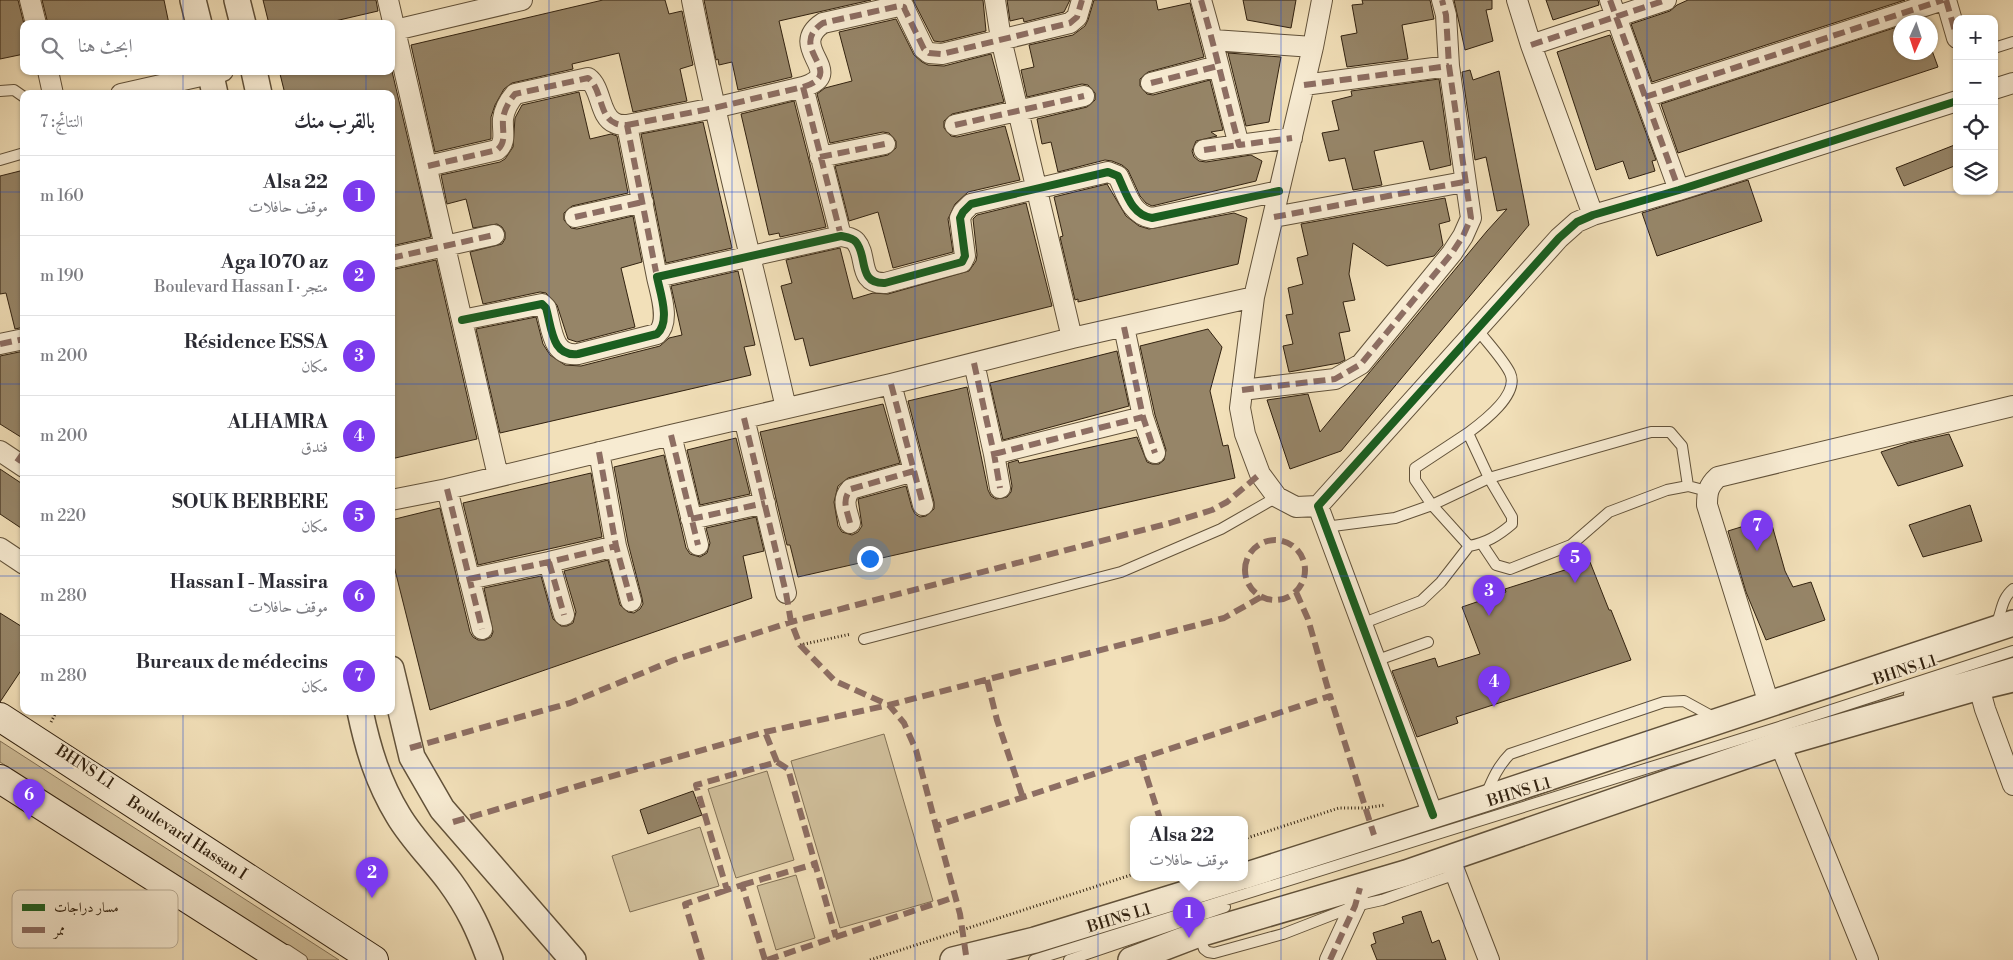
<!DOCTYPE html>
<html lang="ar">
<meta charset="utf-8">
<style>
:root{--surface:#fff;--page:#f2f2f3;--text:#2b2b33;--muted:#7c7c81;--line:#e1e1e2;--accent:#7c3aed}
body{margin:0;font-family:"Libre Bodoni",Amiri,serif;background:var(--page);color:var(--text);direction:rtl}
.controls{position:absolute;right:15px;top:15px;display:grid;overflow:hidden;border-radius:10px;box-shadow:0 1px 4px #0004}
.controls button{width:45px;height:45px;display:grid;place-items:center;padding:0;border:0;border-bottom:1px solid var(--line);background:var(--surface);color:var(--text);font:25px sans-serif}
.compass{position:absolute;left:1893px;top:15px;width:45px;height:45px;border-radius:50%;background:var(--surface);box-shadow:0 1px 4px #0004;rotate:183deg}
.you{position:absolute;left:869px;top:558px;width:18px;height:18px;margin:-12px;border:4px solid #fff;border-radius:50%;background:#1a73e8;box-shadow:0 0 0 8px #1a73e833}
.badge{display:grid;place-items:center;width:32px;height:32px;border-radius:50%;background:var(--accent);color:#fff;font-size:16px;font-weight:700}
.pin{position:absolute;translate:-50% -41px;filter:drop-shadow(0 1px 2px #0008)}
.pin::after{content:'';position:absolute;top:26px;width:18px;height:15px;background:inherit;clip-path:polygon(0 0,100% 0,50% 100%)}
.popup{position:absolute;left:1130px;top:816px;width:118px;height:65px;box-sizing:border-box;display:grid;place-content:center;border-radius:10px;background:var(--surface);filter:drop-shadow(0 1px 4px #0005);font-size:16px;white-space:nowrap;color:var(--muted)}
.popup b{font-size:19px;color:var(--text)}
.popup::after{content:'';position:absolute;left:50%;top:100%;margin-left:-10px;border:10px solid transparent;border-top-color:var(--surface)}
.list{margin:0;padding:0;list-style:none}
h2{display:flex;justify-content:space-between;align-items:center;height:65px;margin:0;padding:0 20px;font-size:21px}
h2 small{font-size:16px;font-weight:400;color:var(--muted)}
.list li{display:grid;grid-template-columns:32px 1fr auto;gap:15px;align-items:center;box-sizing:border-box;height:80px;padding:0 20px;border-top:1px solid var(--line)}
.list b{display:block;font-size:19px;white-space:nowrap}
.list p{margin:0;font-size:16px;white-space:nowrap;color:var(--muted)}
.list em{font-size:16px;font-style:normal;color:var(--muted)}
.icon{flex:none;width:28px;height:28px;fill:none;stroke:currentColor;stroke-width:2;stroke-linecap:round;stroke-linejoin:round}
.map{position:relative;flex:none;width:2013px;height:960px;overflow:hidden;direction:ltr}
.search{position:absolute;background:var(--surface);box-shadow:0 1px 4px #0004;left:20px;top:20px;width:375px;height:55px;display:flex;align-items:center;gap:12px;box-sizing:border-box;padding:0 18px;border-radius:10px;color:var(--muted);font-size:19px}
.panel{position:absolute;background:var(--surface);box-shadow:0 1px 4px #0004;left:20px;top:90px;width:375px;height:625px;border-radius:10px;direction:rtl}
.map>svg:first-child{display:block}
</style>
<div class="map">
<svg width="2013" height="960" viewBox="0 0 2013 960">
<rect width="100%" height="100%" fill="#f2e0b9"/>
<filter id="stains"><feTurbulence type="fractalNoise" baseFrequency=".004" numOctaves="4"/><feColorMatrix values="0 0 0 0 .2 0 0 0 0 .09 0 0 0 0 .02 0 0 0 .5 -.17"/></filter>
<radialGradient id="worn" r=".72"><stop offset=".6" stop-color="#630" stop-opacity="0"/><stop offset="1" stop-color="#630" stop-opacity=".3"/></radialGradient>
<path fill="#d1c09c" stroke="#827156" d="M 884,734 L 933,901 L 840,928 L 791,761 Z
M 0,741 L 339,960 L 306,960 L 0,762 Z
M 767,771 L 794,860 L 736,878 L 708,789 Z
M 700,827 L 719,886 L 630,912 L 612,856 Z
M 796,875 L 815,938 L 776,950 L 757,886 Z"/>
<path fill="#968568" stroke="#322210" d="M 0,0 L 18,0 L 24,24 L 24,54 L 0,59 Z
M 42,0 L 164,0 L 169,24 L 48,24 Z
M 263,0 L 376,0 L 378,11 L 322,24 L 269,24 Z
M 603,0 L 665,0 L 669,14 L 682,11 L 693,65 L 680,69 L 687,101 L 633,112 L 619,53 L 572,64 L 573,69 L 512,83 L 504,89 L 495,105 L 491,117 L 491,139 L 435,152 L 411,45 Z
M 704,0 L 871,0 L 779,21 L 792,77 L 738,90 L 732,62 L 719,65 L 718,59 L 716,60 Z
M 913,0 L 983,0 L 986,31 L 941,42 L 934,41 Z
M 1007,0 L 1070,0 L 1064,12 L 1024,22 L 1023,18 L 1010,21 Z
M 1094,0 L 1156,0 L 1158,10 L 1190,3 L 1204,57 L 1148,72 L 1140,79 L 1140,86 L 1147,94 L 1153,95 L 1210,80 L 1223,130 L 1211,132 L 1217,136 L 1196,141 L 1192,151 L 1194,157 L 1199,161 L 1206,162 L 1251,155 L 1262,161 L 1256,181 L 1152,206 L 1146,203 L 1140,196 L 1128,170 L 1122,165 L 1112,161 L 1105,160 L 1058,172 L 1051,142 L 1042,144 L 1037,119 L 1087,107 L 1095,100 L 1095,93 L 1088,85 L 1082,84 L 1027,97 L 1021,70 L 1034,67 L 1029,45 L 1073,35 L 1085,26 L 1088,20 Z
M 1243,0 L 1296,0 L 1291,28 L 1247,20 Z
M 1362,0 L 1430,0 L 1434,19 L 1402,25 L 1408,59 L 1347,67 L 1341,36 L 1357,33 L 1352,5 L 1363,4 Z
M 1454,0 L 1492,0 L 1492,9 L 1486,10 L 1493,41 L 1465,50 Z
M 1546,0 L 1598,0 L 1599,5 L 1553,20 Z
M 1688,0 L 1905,0 L 1652,82 L 1631,24 L 1670,11 L 1677,5 Z
M 896,19 L 914,55 L 922,62 L 928,65 L 944,66 L 991,54 L 1004,102 L 952,114 L 944,121 L 944,128 L 951,136 L 957,137 L 1005,126 L 1020,180 L 968,192 L 955,204 L 948,219 L 953,252 L 893,268 L 878,212 L 849,221 L 835,166 L 888,155 L 896,148 L 896,141 L 889,133 L 883,132 L 830,143 L 817,94 L 825,88 L 852,81 L 839,32 Z
M 1900,26 L 1900,52 L 1930,52 L 1930,45 L 1938,67 L 1678,153 L 1661,104 Z
M 1610,35 L 1656,160 L 1652,161 L 1655,171 L 1629,179 L 1623,161 L 1596,170 L 1557,52 Z
M 1228,53 L 1281,57 L 1269,122 L 1246,126 Z
M 391,67 L 431,237 L 391,246 L 391,94 L 285,94 L 280,74 L 292,71 L 391,71 Z
M 1470,70 L 1473,80 L 1499,71 L 1529,225 L 1341,451 L 1290,469 L 1267,400 L 1308,394 L 1320,432 L 1487,231 L 1507,209 L 1497,211 L 1486,157 L 1475,160 L 1462,72 Z
M 1439,79 L 1451,165 L 1430,170 L 1423,141 L 1374,151 L 1382,185 L 1353,190 L 1345,158 L 1329,161 L 1322,133 L 1339,130 L 1332,101 L 1352,96 L 1351,91 Z
M 579,92 L 590,139 L 611,134 L 617,136 L 628,193 L 572,206 L 564,213 L 564,220 L 571,228 L 577,229 L 633,216 L 642,262 L 621,268 L 635,327 L 577,342 L 568,339 L 557,305 L 546,293 L 540,292 L 483,304 L 470,252 L 502,244 L 505,239 L 505,232 L 502,227 L 497,224 L 473,228 L 466,199 L 447,204 L 441,175 L 500,162 L 505,159 L 513,147 L 515,118 L 522,105 Z
M 794,101 L 826,227 L 780,237 L 779,233 L 769,235 L 741,114 Z
M 703,122 L 732,248 L 666,263 L 641,134 Z
M 1957,144 L 1957,165 L 1904,186 L 1896,168 Z
M 24,170 L 24,327 L 15,329 L 6,293 L 0,294 L 0,176 Z
M 1748,180 L 1762,221 L 1657,256 L 1642,213 Z
M 1107,184 L 1126,216 L 1139,226 L 1149,229 L 1234,213 L 1247,218 L 1238,264 L 1078,302 L 1078,299 L 1075,300 L 1060,237 L 1063,236 L 1054,197 Z
M 1445,198 L 1450,221 L 1439,224 L 1443,245 L 1434,256 L 1387,266 L 1353,243 L 1349,274 L 1355,300 L 1343,302 L 1350,331 L 1339,333 L 1345,360 L 1339,363 L 1289,372 L 1283,346 L 1293,344 L 1286,315 L 1293,314 L 1288,288 L 1303,284 L 1297,258 L 1308,255 L 1301,224 Z
M 1026,203 L 1052,306 L 810,366 L 803,338 L 795,340 L 781,286 L 792,283 L 786,260 L 840,248 L 853,299 L 873,293 L 888,294 L 969,271 L 976,261 L 977,255 L 973,219 L 977,215 Z
M 436,260 L 477,439 L 391,459 L 391,270 Z
M 738,271 L 755,345 L 744,347 L 751,375 L 500,433 L 476,329 L 536,317 L 543,344 L 550,355 L 565,365 L 581,366 L 660,346 L 669,338 L 682,335 L 671,286 Z
M 1208,329 L 1222,347 L 1210,391 L 1223,446 L 1228,445 L 1235,478 L 798,577 L 790,545 L 787,545 L 760,432 L 883,404 L 900,463 L 848,478 L 838,486 L 834,502 L 838,526 L 842,532 L 852,535 L 858,532 L 862,526 L 858,499 L 906,486 L 912,508 L 915,514 L 920,517 L 926,516 L 934,509 L 934,502 L 908,401 L 967,387 L 988,490 L 991,496 L 996,499 L 1007,497 L 1011,492 L 1012,486 L 1008,463 L 1018,460 L 1019,463 L 1137,437 L 1147,462 L 1152,464 L 1159,464 L 1164,460 L 1166,450 L 1155,415 L 1140,346 Z
M 24,351 L 24,439 L 0,424 L 0,356 Z
M 1117,351 L 1129,406 L 1003,440 L 990,383 Z
M 1949,434 L 1963,466 L 1898,486 L 1881,452 L 1909,443 Z
M 736,438 L 750,494 L 700,505 L 687,450 Z
M 664,455 L 680,522 L 686,548 L 690,554 L 700,557 L 707,553 L 710,543 L 706,528 L 756,517 L 764,551 L 743,556 L 752,598 L 430,710 L 391,554 L 391,520 L 440,508 L 470,632 L 473,637 L 478,640 L 485,640 L 491,637 L 493,632 L 484,588 L 541,576 L 553,619 L 561,626 L 567,626 L 573,623 L 576,612 L 564,571 L 608,560 L 620,605 L 628,612 L 634,613 L 640,609 L 643,604 L 642,598 L 628,543 L 614,467 Z
M 0,469 L 24,485 L 24,530 L 0,514 Z
M 591,473 L 602,537 L 478,565 L 463,503 Z
M 1970,505 L 1982,541 L 1923,557 L 1909,525 Z
M 1770,518 L 1785,571 L 1793,587 L 1811,582 L 1825,620 L 1766,640 L 1746,592 L 1728,531 Z
M 1590,562 L 1609,610 L 1611,610 L 1631,660 L 1456,717 L 1458,723 L 1417,737 L 1392,671 L 1435,658 L 1438,667 L 1480,654 L 1462,607 L 1506,592 L 1505,589 Z
M 0,613 L 24,628 L 24,666 L 0,702 Z
M 693,791 L 702,815 L 648,834 L 640,810 Z
M 1421,911 L 1432,943 L 1439,940 L 1446,960 L 1377,960 L 1371,945 L 1376,943 L 1373,933 L 1404,923 L 1402,917 Z"/>
<g fill="none" stroke-linecap="round" stroke-linejoin="round">
<g stroke="#62523a" stroke-width="12">
<path id="service" d="M 1994,48 L 2013,42
M 0,91 L 14,90 L 24,97
M 0,160 L 24,153
M 1468,433 L 1415,468 L 1415,480 L 1432,505 L 1469,546 C 1486,543 1498,536 1512,524 L 1512,517 L 1489,478 L 1468,433 C 1483,422 1520,394 1510,373 C 1504,360 1486,341 1477,329
M 1325,527 L 1395,518 L 1432,505 L 1489,478 L 1651,432 L 1670,432 L 1682,446 L 1688,486
M 1482,544 L 1496,565 L 1510,569 L 1571,545 L 1609,512 L 1667,490 L 1688,486 L 1707,491
M 1361,624 L 1421,601 L 1441,582 L 1469,546
M 1996,625 C 2002,612 2001,599 2013,589
M 864,639 L 1121,572 L 1221,529 L 1277,497
M 1375,661 L 1428,642
M 1909,694 L 2013,663
M 1486,795 C 1492,780 1498,766 1510,754 L 1664,702 L 1684,701 L 1715,718
M 1199,934 L 1204,949 L 1208,952 L 1214,953 L 1283,934 L 1355,906 L 1382,900 L 1456,874
M 287,950 L 302,960
M 1034,960 L 1776,728 L 2013,651
M 1069,960 L 1225,907"/>
</g>
<g stroke="#62523a" stroke-width="22">
<path id="minor" d="M 30,0 L 36,24
M 388,0 L 498,476
M 692,0 C 719,137 755,272 786,408
M 995,0 L 1001,39 L 1072,338
M 1201,0 C 1215,48 1226,97 1239,145 L 1292,138
M 1517,0 L 1531,45 L 1593,215
M 1610,0 L 1679,190
M 1946,0 L 1957,38
M 391,31 L 522,0
M 1213,40 L 1313,47
M 1531,45 L 1666,0
M 48,71 L 53,94
M 1151,83 L 1218,66
M 1304,85 L 1449,66
M 803,87 C 849,73 785,48 823,23 L 899,6 L 904,7 L 905,10 L 924,49 L 929,53 L 942,54 L 1070,23 L 1077,17 L 1082,0
M 1994,89 L 2013,83
M 121,94 L 223,71
M 1645,97 L 1943,0
M 627,125 L 714,108 L 803,87 L 841,236
M 955,125 L 1084,96
M 1204,150 L 1239,145
M 820,157 L 885,144
M 428,166 L 497,150 C 507,142 502,131 503,119 C 504,110 509,101 515,94 L 588,78 C 602,88 599,117 615,123 C 618,125 624,125 627,125 L 657,277
M 575,217 L 643,202
M 1274,217 L 1464,182
M 391,258 L 494,235
M 462,320 L 542,304 L 546,308 C 552,329 552,357 578,354 L 657,334 C 671,322 660,292 657,277 L 841,236 C 846,237 853,238 856,242 C 868,256 857,284 885,283 L 962,262 L 965,256 L 960,218 L 963,212 L 971,204 L 1108,172 L 1118,176 C 1126,192 1131,215 1152,218 L 1279,191
M 1124,327 L 1143,417 L 1155,453
M 0,344 L 24,339
M 974,363 L 994,454 L 1000,488
M 891,384 L 923,505
M 1242,390 L 1335,379 L 1361,364 L 1452,253 L 1463,236 L 1471,218 L 1449,66 L 1446,15 L 1442,0
M 744,418 L 786,593
M 671,435 L 698,545
M 0,451 L 24,467
M 599,452 L 616,546 L 631,601
M 994,454 L 1143,417
M 447,489 L 482,629
M 391,500 L 447,489 L 671,435 L 891,384 L 1072,338 L 1254,297
M 1318,506 L 1296,507 L 1277,497 L 1260,474 L 1245,434 L 1240,408 L 1254,297 L 1313,47 L 1322,0
M 691,519 L 765,503
M 850,523 C 847,510 841,500 851,489 L 914,471
M 0,548 L 24,564
M 549,562 L 564,615
M 469,579 L 549,562 L 616,546
M 1979,687 L 1985,709 L 2013,785
M 1769,704 L 1707,505 C 1707,493 1708,486 1718,477 L 2013,406
M 1780,744 L 1868,960
M 1433,815 L 1318,506 L 1559,238 L 1577,222 L 1593,215 L 1679,190 L 1957,101
M 1449,857 L 1489,960
M 1330,960 L 1355,906 L 1360,888"/>
</g>
<g stroke="#62523a" stroke-width="28">
<path id="tertiary" d="M 193,0 L 199,24
M 237,0 L 243,24
M 210,71 L 215,94
M 254,71 L 259,94
M 391,669 L 412,757 L 442,809 L 573,960
M 360,711 C 368,749 378,782 398,815 C 412,839 433,859 450,882 C 469,908 479,930 490,960
M 1244,876 L 1484,799 L 2013,623
M 953,960 L 1035,940 L 1240,877
M 1131,960 L 1199,934 L 1406,873 L 1780,744 L 1979,687 L 2013,679"/>
</g>
<g stroke="#322210" stroke-width="30">
<path id="secondary" d="M 0,717 L 374,960
M 0,779 L 284,960"/>
</g>
<path stroke="#322210" stroke-width="3" stroke-dasharray="1 2.5" stroke-linecap="butt" d="M 800,645 L 851,634
M 51,722 L 57,711
M 1244,839 L 1339,808 L 1365,808 L 1385,805
M 870,960 L 1134,874"/>
<use href="#service" stroke="#f7ebd2" stroke-width="10"/>
<use href="#minor" stroke="#f7ebd2" stroke-width="20"/>
<use href="#tertiary" stroke="#f7ebd2" stroke-width="25"/>
<use href="#secondary" stroke="#f7ebd2" stroke-width="28"/>
<path stroke="#8d6e63" stroke-width="6" stroke-dasharray="12 6" stroke-linecap="butt" d="M 1201,0 C 1215,48 1226,97 1239,145 L 1292,138
M 1610,0 L 1679,190
M 1946,0 L 1957,38
M 1531,45 L 1666,0
M 1151,83 L 1218,66
M 1304,85 L 1449,66
M 803,87 C 849,73 785,48 823,23 L 899,6 L 904,7 L 905,10 L 924,49 L 929,53 L 942,54 L 1070,23 L 1077,17 L 1082,0
M 1645,97 L 1943,0
M 627,125 L 714,108 L 803,87 L 841,236
M 955,125 L 1084,96
M 1204,150 L 1239,145
M 820,157 L 885,144
M 428,166 L 497,150 C 507,142 502,131 503,119 C 504,110 509,101 515,94 L 588,78 C 602,88 599,117 615,123 C 618,125 624,125 627,125 L 657,277
M 575,217 L 643,202
M 1274,217 L 1464,182
M 391,258 L 494,235
M 1124,327 L 1143,417 L 1155,453
M 0,344 L 24,339
M 974,363 L 994,454 L 1000,488
M 891,384 L 923,505
M 1242,390 L 1335,379 L 1361,364 L 1452,253 L 1463,236 L 1471,218 L 1449,66 L 1446,15 L 1442,0
M 744,418 L 786,593 L 791,622 L 800,645 L 835,681 L 889,705 L 904,723 L 916,750 L 936,826
M 671,435 L 698,545
M 599,452 L 616,546 L 631,601
M 994,454 L 1143,417
M 17,462 L 24,452
M 447,489 L 482,629
M 691,519 L 765,503
M 850,523 C 847,510 841,500 851,489 L 914,471
M1245 570a30 30 0 1 1 60 0a30 30 0 1 1-60 0Z
M 549,562 L 564,615
M 469,579 L 549,562 L 616,546
M 1296,592 L 1308,619 L 1330,696
M 987,680 L 997,720 L 1023,798
M 410,748 L 570,703 L 674,660 L 791,622 L 1170,523 L 1212,510 L 1227,502 L 1260,474
M 1141,759 L 1160,819
M 777,762 L 788,769 L 836,937
M 453,822 L 765,732 L 889,705 L 1224,618 L 1261,597
M 742,885 L 815,864
M 966,955 L 960,914 L 936,826 L 1330,696 L 1374,835
M 702,960 L 685,904 L 727,890
M 765,960 L 742,885 L 727,890 L 696,785 L 777,762 L 765,732
M 767,960 L 955,897
M 1330,960 L 1355,906 L 1360,888"/>
<g stroke="#f7ebd2" stroke-width="11">
<path id="cycleway" d="M 462,320 L 542,304 L 546,308 C 552,329 552,357 578,354 L 657,334 C 671,322 660,292 657,277 L 841,236 C 846,237 853,238 856,242 C 868,256 857,284 885,283 L 962,262 L 965,256 L 960,218 L 963,212 L 971,204 L 1108,172 L 1118,176 C 1126,192 1131,215 1152,218 L 1279,191
M 1433,815 L 1318,506 L 1559,238 L 1577,222 L 1593,215 L 1679,190 L 1957,101"/>
</g>
<use href="#cycleway" stroke="#1b5e20" stroke-width="8"/>
</g>
<path fill="none" stroke="#1d4ed8" stroke-width="1" stroke-opacity="0.55" d="M 183,0 L 183,24M 366,0 L 366,24M 549,0 L 549,960M 732,0 L 732,960M 915,0 L 915,960M 1098,0 L 1098,960M 1281,0 L 1281,960M 1464,0 L 1464,960M 1647,0 L 1647,960M 1830,0 L 1830,960M 183,71 L 183,94M 366,71 L 366,94M 0,192 L 24,192M 391,192 L 2013,192M 0,384 L 24,384M 391,384 L 2013,384M 0,576 L 24,576M 391,576 L 2013,576M 183,711 L 183,960M 366,711 L 366,960M 0,768 L 2013,768"/>
<g text-anchor="middle" dominant-baseline="central" stroke-width="4.5" stroke-linejoin="round" paint-order="stroke">
<g font-size="16" fill="#322210" stroke="#f7ebd2">
<text transform="translate(1905 670) rotate(-18)">BHNS L1</text>
<text transform="translate(85 767) rotate(33)">BHNS L1</text>
<text transform="translate(1519 792) rotate(-17)">BHNS L1</text>
<text transform="translate(187 838) rotate(33)">Boulevard Hassan I</text>
<text transform="translate(1119 918) rotate(-17)">BHNS L1</text>
</g>
</g>
<rect x="12" y="890" width="166" height="58" rx="8" fill="#f7ebd2" stroke="#bcaf98" stroke-width="1"/>
<rect x="22" y="904" width="23" height="7" fill="#1b5e20"/>
<rect x="22" y="927" width="23" height="6" fill="#8d6e63"/>
<g font-size="14" fill="#322210">
<text x="54" y="912">مسار دراجات</text>
<text x="54" y="935">ممر</text>
</g>
<rect width="100%" height="100%" filter="url(#stains)"/>
<rect width="100%" height="100%" fill="url(#worn)"/>
</svg>
<div class="controls">
<button>+</button>
<button>−</button>
<button><svg class="icon" aria-label="locate" viewBox="0 0 24 24"><circle cx="12" cy="12" r="6"/><path d="M12 2v4M12 18v4M2 12h4M18 12h4"/></svg></button>
<button><svg class="icon" aria-label="layers" viewBox="0 0 24 24"><path d="M12 4l9 5-9 5-9-5zM3 14l9 5 9-5"/></svg></button>
</div>
<svg class="compass" viewBox="-18 -18 36 36"><path d="M0-13l5 13h-10z" fill="#e53935"/><path d="M0 13l5-13h-10z" fill="#7c7c81"/></svg>
<div class="you"></div>
<div class="pin badge" style="left:1189px;top:938px">1</div>
<div class="popup"><b>Alsa 22</b>موقف حافلات</div>
<div class="pin badge" style="left:372px;top:898px">2</div>
<div class="pin badge" style="left:1489px;top:616px">3</div>
<div class="pin badge" style="left:1494px;top:707px">4</div>
<div class="pin badge" style="left:1575px;top:583px">5</div>
<div class="pin badge" style="left:29px;top:820px">6</div>
<div class="pin badge" style="left:1757px;top:551px">7</div>
<div class="search"><svg class="icon" aria-label="search" viewBox="0 0 24 24"><circle cx="10" cy="10" r="6"/><path d="M15 15l6 6"/></svg>ابحث هنا</div>
<section class="panel">
<h2>بالقرب منك<small>النتائج: 7</small></h2>
<ul class="list">
<li><span class="badge">1</span><div><b>Alsa 22</b><p>موقف حافلات</p></div><em>160 m</em></li>
<li><span class="badge">2</span><div><b>Aga 1070 az</b><p>متجر · Boulevard Hassan I</p></div><em>190 m</em></li>
<li><span class="badge">3</span><div><b>Résidence ESSA</b><p>مكان</p></div><em>200 m</em></li>
<li><span class="badge">4</span><div><b>ALHAMRA</b><p>فندق</p></div><em>200 m</em></li>
<li><span class="badge">5</span><div><b>SOUK BERBERE</b><p>مكان</p></div><em>220 m</em></li>
<li><span class="badge">6</span><div><b>Hassan I - Massira</b><p>موقف حافلات</p></div><em>280 m</em></li>
<li><span class="badge">7</span><div><b>Bureaux de médecins</b><p>مكان</p></div><em>280 m</em></li>
</ul>
</section>
</div>
